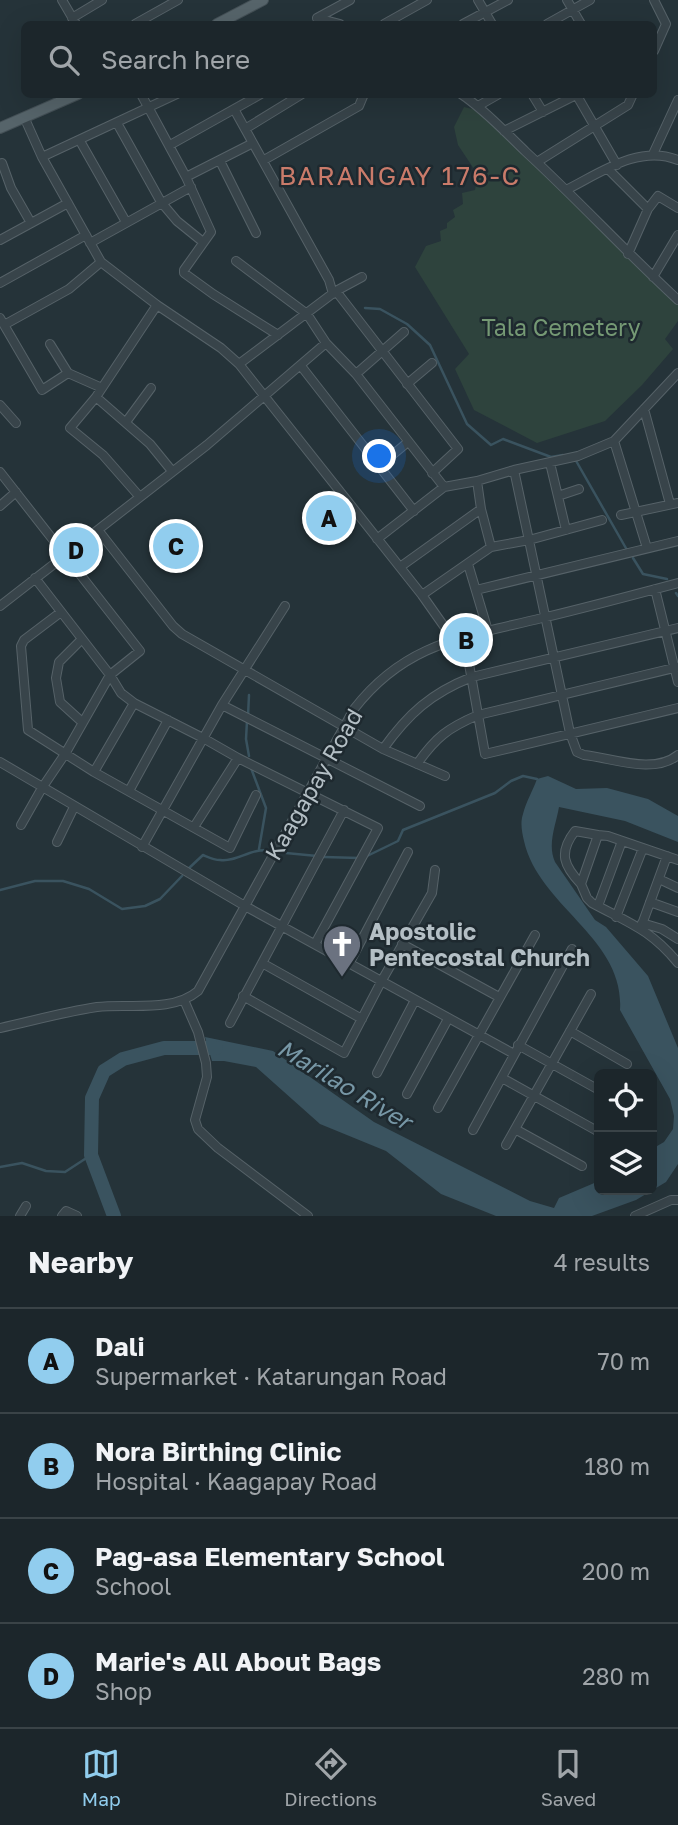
<!DOCTYPE html>
<meta charset="utf-8">
<style>
:root{--surface:#1c262b;--page:#252e33;--text:#f1f3f6;--muted:#a0a5a9;--line:#3a4347;--accent:#91cdee}
body{margin:0;font-family:"Golos Text",sans-serif;background:var(--page);color:var(--text)}
.controls{position:absolute;right:21px;bottom:21px;display:grid;overflow:hidden;border-radius:10px;box-shadow:0 7px 28px #0002}
.controls button{width:63px;height:63px;display:grid;place-items:center;padding:0;border:0;border-bottom:2px solid var(--line);background:var(--surface);color:var(--text);font:35px sans-serif}
.you{position:absolute;left:380px;top:457px;width:24px;height:24px;margin:-18px;border:5px solid #fff;border-radius:50%;background:#1a73e8;box-shadow:0 0 0 10px #1a73e833}
.badge{display:grid;place-items:center;width:46px;height:46px;border-radius:50%;background:var(--accent);color:#111;font-size:23px;font-weight:700}
.pin{position:absolute;translate:-50% -50%;border:4px solid #fff;box-shadow:0 2px 7px #0006}
.list{margin:0;padding:0;list-style:none}
h2{display:flex;justify-content:space-between;align-items:center;height:91px;margin:0;padding:0 28px;font-size:30px}
h2 small{font-size:23px;font-weight:400;color:var(--muted)}
.list li{display:grid;grid-template-columns:46px 1fr auto;gap:21px;align-items:center;box-sizing:border-box;height:105px;padding:0 28px;border-top:2px solid var(--line)}
.list b{display:block;font-size:26px;white-space:nowrap}
.list p{margin:0;font-size:23px;white-space:nowrap;color:var(--muted)}
.list em{font-size:23px;font-style:normal;color:var(--muted)}
.icon{flex:none;width:38px;height:38px;fill:none;stroke:currentColor;stroke-width:2;stroke-linecap:round;stroke-linejoin:round}
.map{position:relative;flex:none;width:678px;height:1216px;overflow:hidden}
.search{position:absolute;background:var(--surface);box-shadow:0 7px 28px #0002;left:21px;right:21px;top:21px;height:77px;display:flex;align-items:center;gap:18px;box-sizing:border-box;padding:0 24px;border-radius:10px;color:var(--muted);font-size:26px}
.sheet{height:511px;background:var(--surface)}
nav{display:flex;justify-content:space-around;align-items:center;box-sizing:border-box;height:98px;border-top:2px solid var(--line);background:var(--surface);font-size:19px;color:var(--muted)}
nav a{display:grid;justify-items:center;gap:4px}
nav .on{color:var(--accent)}
.map>svg:first-child{display:block}
</style>
<div class="map">
<svg width="678" height="1216" viewBox="0 0 678 1216">
<rect width="100%" height="100%" fill="#253339"/>
<path fill="#2e433d" d="M 464,107 L 477,110 L 678,305 L 678,321 L 665,339 L 673,349 L 642,385 L 605,421 L 537,443 L 474,410 L 455,369 L 469,354 L 415,267 L 426,246 L 441,241 L 440,231 L 447,228 L 447,223 L 455,217 L 453,210 L 463,204 L 462,193 L 475,190 L 478,175 L 458,145 L 454,127 Z"/>
<path fill="#3a535f" d="M 548,776 L 576,789 L 607,788 L 648,799 L 678,816 L 678,842 L 625,821 L 559,807 C 556,825 547,844 555,862 L 595,920 L 606,927 L 648,976 L 678,1048 L 678,1164 L 666,1182 L 636,1200 L 592,1216 L 496,1216 L 441,1194 L 386,1151 L 320,1124 L 256,1067 L 224,1061 L 212,1061 L 205,1037 L 273,1051 L 374,1122 L 530,1201 L 554,1208 L 559,1198 L 599,1181 L 599,1190 L 652,1190 L 652,1149 L 664,1142 L 673,1129 L 674,1116 L 670,1099 L 620,1010 C 625,938 539,907 524,841 C 522,832 520,823 523,814 C 526,802 533,790 537,779 Z"/>
<g fill="none" stroke-linecap="round" stroke-linejoin="round">
<path stroke="#3a535f" stroke-width="2.5" d="M 365,308 L 380,309 L 407,324 L 430,345 L 467,424 L 491,445 L 503,439 L 551,457 L 563,455
M 575,459 L 627,550
M 633,558 L 643,574 L 667,579
M 676,593 L 678,596
M 248,716 L 249,695
M 247,721 L 246,739 L 249,756
M 251,768 L 266,808 L 259,849
M 286,853 L 317,856
M 324,857 L 359,858
M 365,857 L 398,841 L 403,830 L 495,793 L 511,781 L 523,776 L 537,779
M 188,869 L 203,855 C 208,857 214,860 220,860 C 239,862 250,847 271,851
M 0,890 L 35,881 L 63,881 L 89,889 L 122,909 L 145,906 L 160,899 L 182,876
M 0,1167 L 22,1163 L 46,1171 L 65,1172 L 91,1155"/>
<path stroke="#3a535f" stroke-width="14" d="M 114,1216 L 91,1155 L 92,1098 L 104,1071 L 123,1059 L 164,1048 L 216,1048"/>
<g stroke="#566268" stroke-width="10">
<path id="minor" d="M 62,0 L 76,24
M 478,0 L 492,24
M 567,0 L 581,24
M 72,18 L 102,0
M 317,18 L 350,0
M 317,18 L 340,24
M 135,24 L 178,0
M 384,24 L 427,0
M 463,24 L 508,0
M 547,24 L 590,0
M 654,51 L 666,24 L 654,0
M 141,94 L 186,177 L 211,232 L 184,270 L 184,273 L 213,294 L 278,335
M 461,94 C 485,110 505,132 526,152 C 578,200 626,252 678,300
M 532,94 L 543,112
M 576,94 L 617,165
M 478,106 L 499,94
M 234,109 L 329,280 L 333,294
M 25,119 L 42,157 L 101,262 L 157,305 L 221,348 L 239,364 L 422,595 L 453,639
M 117,123 L 161,202 L 177,221 L 203,242
M 245,129 L 302,94
M 504,131 L 576,95
M 80,141 L 126,222
M 170,145 L 261,94
M 653,154 L 678,100
M 42,157 L 177,94
M 264,160 L 359,106 L 364,94
M 220,161 L 256,233
M 537,162 L 628,105 L 633,94
M 2,163 L 11,188 L 31,223
M 608,169 L 648,209
M 186,177 L 253,143
M 566,190 C 600,173 639,144 678,160
M 0,240 L 68,203
M 90,243 L 191,187
M 628,254 L 648,209 L 658,196 L 678,208
M 236,261 L 307,314 L 326,343 L 356,374 L 444,487
M 653,277 L 678,235
M 0,283 L 86,235
M 336,291 L 458,449 L 432,473
M 0,318 L 42,390 L 68,373 L 50,344
M 4,325 L 69,289 L 101,262
M 239,364 L 336,291 L 362,277
M 301,366 L 414,511
M 68,373 L 102,388
M 356,374 L 404,332
M 407,384 L 432,363
M 96,397 L 150,444 L 172,471
M 0,405 L 16,423
M 644,409 L 670,504
M 126,422 L 151,388
M 614,441 L 647,548
M 550,463 L 566,530
M 379,466 L 408,442
M 514,470 L 570,733 L 577,752 L 584,755 C 613,758 653,775 678,755
M 0,472 L 140,651 L 110,675 L 65,754 L 42,788 L 21,825
M 477,481 L 481,509 L 491,547
M 139,496 L 103,455 L 70,428 L 96,397 L 157,305
M 558,496 L 579,489
M 0,506 L 16,492
M 621,515 L 678,503
M 98,530 L 173,626 L 182,634 L 383,749 L 445,776
M 377,539 L 444,487 L 477,481 L 514,470 L 578,456 L 614,441 L 678,373
M 468,564 L 488,631
M 400,567 L 481,509
M 35,578 L 110,675 L 121,693 L 134,703 L 203,738 L 238,758 L 378,828 L 315,944
M 655,589 L 678,682
M 476,590 L 678,541
M 422,595 L 491,547 L 529,540 L 602,520
M 0,606 L 207,445 L 326,343
M 61,612 L 24,640 L 21,646 L 28,730 L 94,772 L 230,848 L 256,795
M 464,636 L 485,754 L 678,708
M 222,705 L 420,806
M 82,722 L 60,702 L 56,678 L 59,662 L 82,639
M 383,749 C 408,714 431,693 472,677 L 678,628
M 0,762 L 245,906 L 514,1054
M 417,764 C 436,737 448,728 478,715 L 678,667
M 94,772 L 134,703
M 129,791 L 168,720
M 194,827 L 238,758
M 57,842 L 74,807
M 142,847 L 222,705 L 285,606
M 678,860 L 608,836 L 598,835 L 581,884 L 587,898 L 592,903 C 629,923 650,929 678,963
M 659,879 L 678,888
M 581,884 C 564,866 558,853 575,831 L 598,835
M 650,902 L 678,912
M 598,906 L 622,841
M 616,917 L 643,848
M 642,923 L 662,929 L 678,939
M 641,927 L 667,856
M 402,944 L 499,997
M 262,963 L 362,1019
M 349,964 L 408,852
M 243,996 L 344,1053 L 381,982 L 432,893 L 435,870
M 184,1000 L 198,1032 L 206,1063 L 207,1077 L 195,1120 L 198,1129 L 218,1148 L 308,1216
M 230,1023 L 344,810
M 0,1028 C 32,1021 64,1012 97,1007 C 128,1003 172,1013 198,991 L 354,709 C 406,642 465,637 542,618 C 588,607 633,595 678,583
M 570,1031 L 627,1064
M 518,1045 L 599,1090
M 377,1073 L 415,1000
M 502,1078 L 599,1132
M 407,1094 L 448,1019
M 438,1108 L 535,935
M 515,1129 L 582,1166
M 473,1130 L 572,949
M 506,1145 L 591,994
M 20,1216 L 26,1206
M 62,1216 L 66,1211 L 77,1216
M 635,1216 L 671,1200 L 678,1200"/>
</g>
<g stroke="#445056" stroke-width="12">
<path id="major" d="M 217,24 L 263,0
M 0,128 L 78,94"/>
</g>
<use href="#minor" stroke="#38444a" stroke-width="8"/>
<use href="#major" stroke="#56646a" stroke-width="10"/>
</g>
<defs>
<g id="church-pin" transform="scale(2.0125)"><path d="M0 17L-7.5 6A9.5 9.5 0 1 1 7.5 6Z" fill="#6b7280" stroke="#1e292f"/><path d="M-1.2-6h2.4v3.5h3.3v2.4h-3.3V6h-2.4V-.1h-3.3v-2.4h3.3Z" fill="#fff"/></g>
</defs>
<g fill-rule="evenodd">
<use href="#church-pin" x="342" y="944"/>
</g>
<g text-anchor="middle" dominant-baseline="central" stroke-width="5" stroke-linejoin="round" paint-order="stroke">
<g font-size="23" fill="#759974" stroke="#1e292f">
<text x="561" y="327">Tala Cemetery</text>
</g>
<g font-size="23" fill="#b4bfc5" stroke="#1e292f">
<text transform="translate(313 784) rotate(-60)">Kaagapay Road</text>
</g>
<g font-size="23" font-weight="bold" fill="#b4bfc5" stroke="#1e292f" text-anchor="start">
<text x="369" y="931">Apostolic<tspan x="369" dy="26">Pentecostal Church</tspan></text>
</g>
<g font-size="24" font-style="italic" fill="#7797a6" stroke="#1e292f">
<text transform="translate(345 1084) rotate(31)">Marilao River</text>
</g>
<g font-size="26" letter-spacing="2" fill="#ca7b6a" stroke="#1e292f">
<text x="400" y="175">BARANGAY 176-C</text>
</g>
</g>
</svg>
<div class="controls">
<button><svg class="icon" aria-label="locate" viewBox="0 0 24 24"><circle cx="12" cy="12" r="6"/><path d="M12 2v4M12 18v4M2 12h4M18 12h4"/></svg></button>
<button><svg class="icon" aria-label="layers" viewBox="0 0 24 24"><path d="M12 4l9 5-9 5-9-5zM3 14l9 5 9-5"/></svg></button>
</div>
<div class="you"></div>
<div class="pin badge" style="left:329px;top:518px">A</div>
<div class="pin badge" style="left:466px;top:640px">B</div>
<div class="pin badge" style="left:176px;top:546px">C</div>
<div class="pin badge" style="left:76px;top:550px">D</div>
<div class="search"><svg class="icon" aria-label="search" viewBox="0 0 24 24"><circle cx="10" cy="10" r="6"/><path d="M15 15l6 6"/></svg>Search here</div>
</div>
<section class="sheet">
<h2>Nearby<small>4 results</small></h2>
<ul class="list">
<li><span class="badge">A</span><div><b>Dali</b><p>Supermarket · Katarungan Road</p></div><em>70 m</em></li>
<li><span class="badge">B</span><div><b>Nora Birthing Clinic</b><p>Hospital · Kaagapay Road</p></div><em>180 m</em></li>
<li><span class="badge">C</span><div><b>Pag-asa Elementary School</b><p>School</p></div><em>200 m</em></li>
<li><span class="badge">D</span><div><b>Marie's All About Bags</b><p>Shop</p></div><em>280 m</em></li>
</ul>
</section>
<nav>
<a class="on"><svg class="icon" aria-label="map" viewBox="0 0 24 24"><path d="M3 6l6-2 6 2 6-2v14l-6 2-6-2-6 2zM9 4v14M15 6v14"/></svg>Map</a>
<a><svg class="icon" aria-label="directions" viewBox="0 0 24 24"><path d="M12 3l9 9-9 9-9-9zM9 14v-3h6M13 9l2 2-2 2"/></svg>Directions</a>
<a><svg class="icon" aria-label="saved" viewBox="0 0 24 24"><path d="M7 4h10v16l-5-4-5 4z"/></svg>Saved</a>
</nav>
